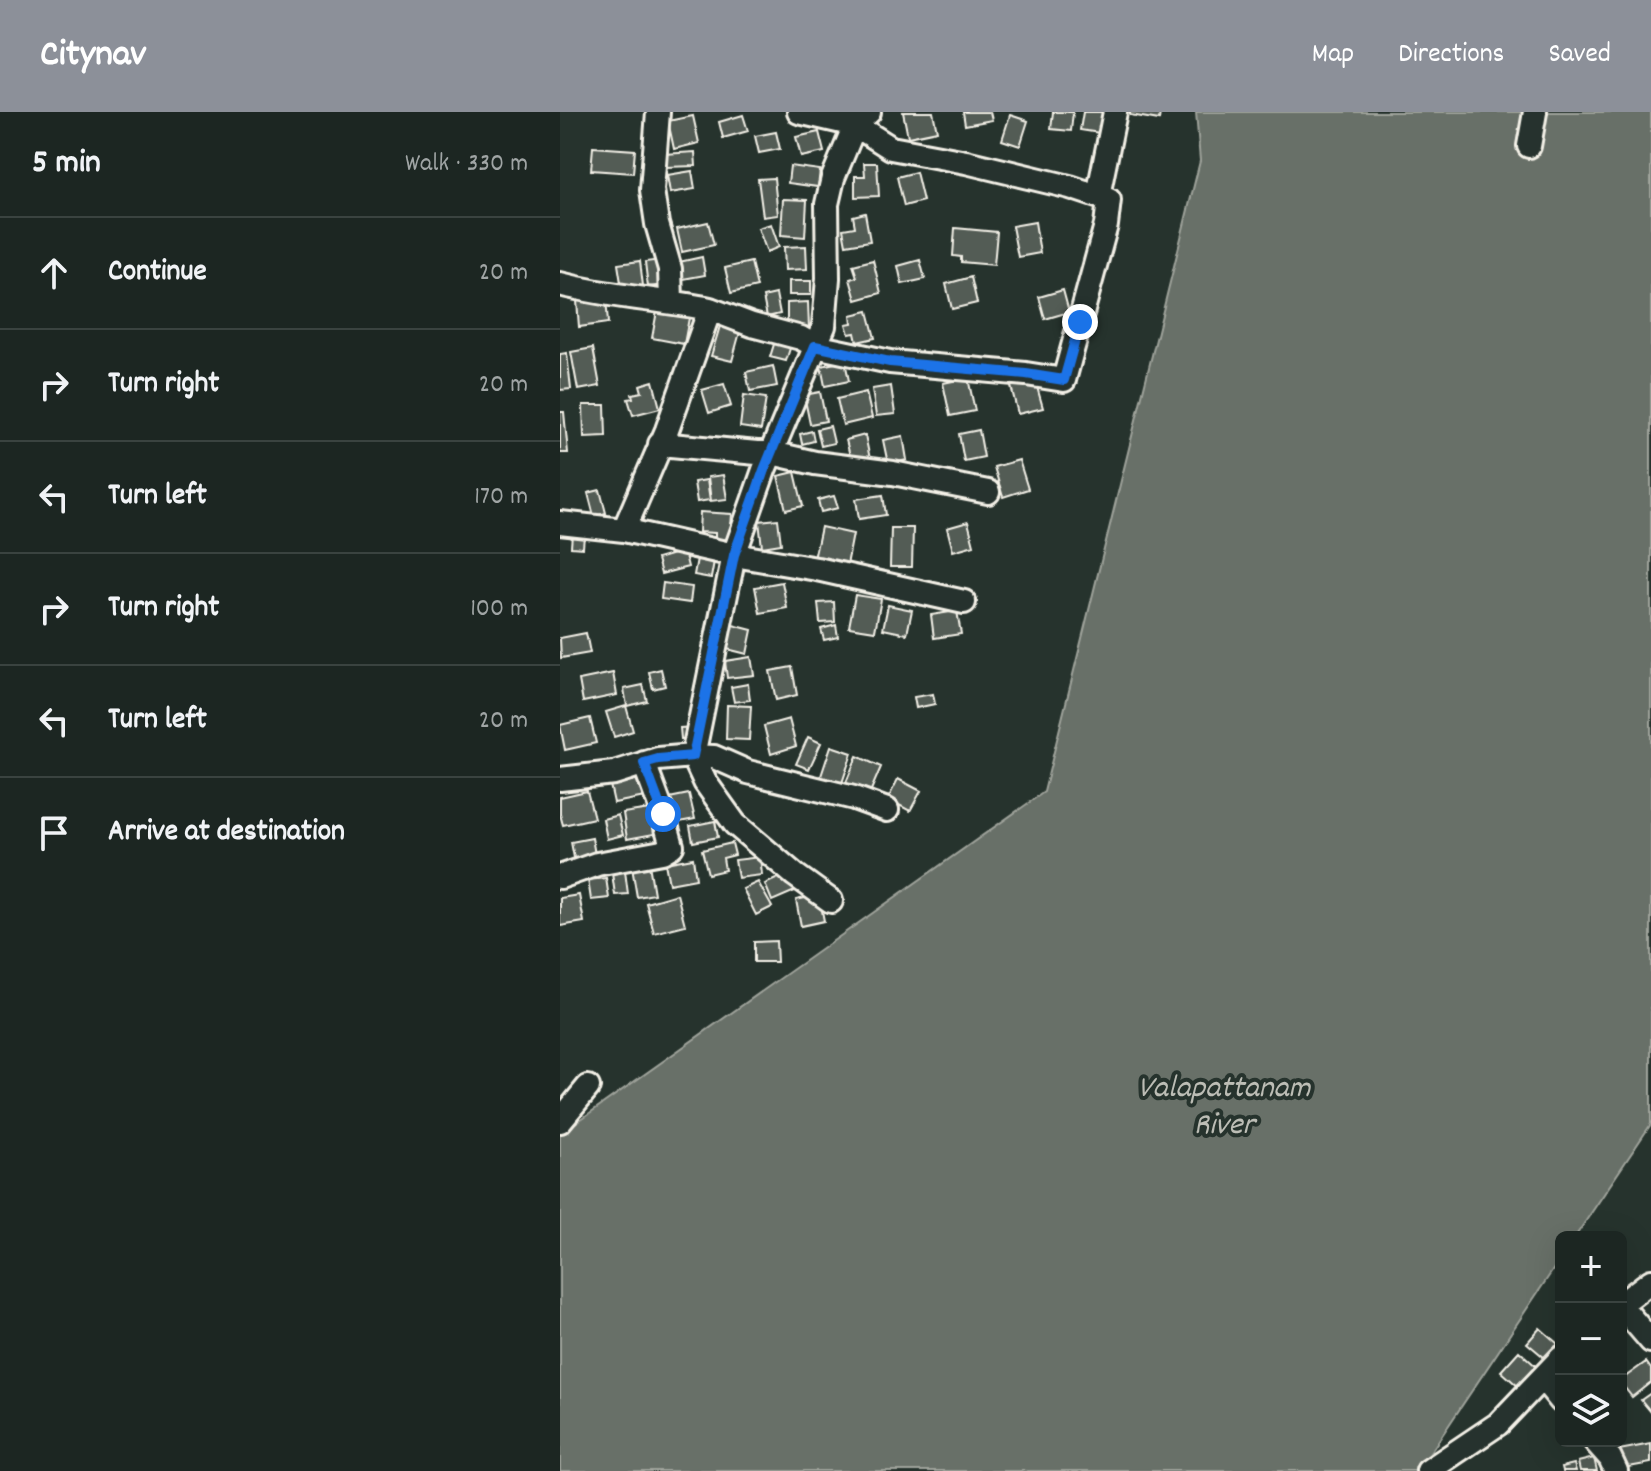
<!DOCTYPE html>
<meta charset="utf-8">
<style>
:root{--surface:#1c2622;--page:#252e2a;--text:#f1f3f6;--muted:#a0a5a5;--line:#3a4340;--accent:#8c9099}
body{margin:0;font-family:Dekko,sans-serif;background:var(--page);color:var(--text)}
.controls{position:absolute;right:24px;bottom:24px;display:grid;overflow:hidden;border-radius:12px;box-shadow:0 8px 32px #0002}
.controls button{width:72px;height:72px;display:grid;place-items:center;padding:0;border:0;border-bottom:2px solid var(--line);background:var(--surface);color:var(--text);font:40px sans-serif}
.stop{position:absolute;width:24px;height:24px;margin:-18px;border:6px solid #1a73e8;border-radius:50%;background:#fff}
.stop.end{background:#1a73e8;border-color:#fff;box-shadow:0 2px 8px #0008}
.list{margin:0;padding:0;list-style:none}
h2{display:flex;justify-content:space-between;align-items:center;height:104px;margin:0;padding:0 32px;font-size:34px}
h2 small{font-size:26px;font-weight:400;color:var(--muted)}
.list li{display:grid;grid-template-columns:52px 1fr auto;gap:24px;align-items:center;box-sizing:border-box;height:112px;padding:0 32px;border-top:2px solid var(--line)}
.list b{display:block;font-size:30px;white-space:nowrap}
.list em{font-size:26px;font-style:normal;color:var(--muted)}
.icon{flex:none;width:44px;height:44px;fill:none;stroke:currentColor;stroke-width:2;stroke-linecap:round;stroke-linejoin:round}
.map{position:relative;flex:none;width:1091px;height:1359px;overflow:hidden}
header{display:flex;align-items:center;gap:48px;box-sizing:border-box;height:112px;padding:0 40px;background:var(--accent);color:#fff}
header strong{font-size:38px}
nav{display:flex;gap:44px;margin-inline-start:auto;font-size:28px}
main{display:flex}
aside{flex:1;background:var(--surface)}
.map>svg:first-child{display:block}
</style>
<header>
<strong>Citynav</strong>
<nav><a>Map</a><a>Directions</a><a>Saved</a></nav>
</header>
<main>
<aside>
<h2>5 min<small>Walk · 330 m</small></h2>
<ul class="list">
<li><svg class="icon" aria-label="ahead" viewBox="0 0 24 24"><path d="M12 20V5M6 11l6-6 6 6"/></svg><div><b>Continue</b></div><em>20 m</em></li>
<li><svg class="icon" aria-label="right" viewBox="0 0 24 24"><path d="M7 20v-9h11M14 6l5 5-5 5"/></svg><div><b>Turn right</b></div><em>20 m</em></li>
<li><svg class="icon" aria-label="left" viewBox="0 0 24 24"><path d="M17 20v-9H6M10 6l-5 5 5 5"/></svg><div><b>Turn left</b></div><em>170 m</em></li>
<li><svg class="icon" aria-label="right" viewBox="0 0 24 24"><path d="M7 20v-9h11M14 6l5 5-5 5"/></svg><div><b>Turn right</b></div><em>100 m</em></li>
<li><svg class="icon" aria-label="left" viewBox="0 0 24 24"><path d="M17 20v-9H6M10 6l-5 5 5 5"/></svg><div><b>Turn left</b></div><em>20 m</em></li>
<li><svg class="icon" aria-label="arrive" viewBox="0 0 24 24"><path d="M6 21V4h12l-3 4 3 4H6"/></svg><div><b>Arrive at destination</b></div></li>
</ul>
</aside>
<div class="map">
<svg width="1091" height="1359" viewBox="0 0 1091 1359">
<rect width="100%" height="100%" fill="#26332d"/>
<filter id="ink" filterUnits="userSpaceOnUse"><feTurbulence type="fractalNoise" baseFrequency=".0125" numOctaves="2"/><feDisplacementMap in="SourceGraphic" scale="16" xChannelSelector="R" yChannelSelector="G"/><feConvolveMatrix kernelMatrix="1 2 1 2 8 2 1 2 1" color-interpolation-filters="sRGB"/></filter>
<g filter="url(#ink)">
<path fill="#676f68" stroke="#9fa39b" stroke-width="2" d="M 636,0 L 1091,0 L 1091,1012 L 1015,1125 L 1001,1125 L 1001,1146 L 858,1359 L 0,1359 L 0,1022 L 484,680 L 640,49 Z"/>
<path fill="#525c55" stroke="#f4f1e8" stroke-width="2" d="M 343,0 L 373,0 L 377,19 L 348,25 Z
M 403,0 L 430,0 L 432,8 L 405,13 Z
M 493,0 L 513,0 L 511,19 L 491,17 Z
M 523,0 L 543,0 L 540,21 L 520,18 Z
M 570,0 L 600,0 L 599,8 L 570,3 Z
M 183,3 L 188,19 L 163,26 L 159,10 Z
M 450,3 L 468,9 L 460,34 L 442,28 Z
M 133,4 L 139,31 L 114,37 L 108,9 Z
M 216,20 L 220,37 L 199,41 L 195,24 Z
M 259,20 L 264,40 L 241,45 L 236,25 Z
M 33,35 L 75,38 L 73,61 L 31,58 Z
M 135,40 L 136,54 L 105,55 L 104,42 Z
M 304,51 L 317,51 L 319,84 L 295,85 L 295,64 L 305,64 Z
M 230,54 L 260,58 L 258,75 L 228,71 Z
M 132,59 L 135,77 L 110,81 L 107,63 Z
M 356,60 L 363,89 L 344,94 L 337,65 Z
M 214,66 L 218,103 L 203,105 L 198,67 Z
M 223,87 L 247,88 L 245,125 L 221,123 Z
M 305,101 L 310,129 L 286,133 L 283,117 L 295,115 L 293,104 Z
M 148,110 L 154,133 L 122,140 L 117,117 Z
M 475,110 L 480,141 L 458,145 L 452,114 Z
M 211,112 L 219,135 L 207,140 L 198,116 Z
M 395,116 L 437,120 L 434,153 L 401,150 L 401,145 L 393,144 Z
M 246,134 L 247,157 L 225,158 L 224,135 Z
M 142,145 L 145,163 L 123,167 L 119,150 Z
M 101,148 L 104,173 L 88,175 L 85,150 Z
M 313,148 L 321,181 L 296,188 L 290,167 L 297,165 L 293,153 Z
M 360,148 L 365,167 L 342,172 L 338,154 Z
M 80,149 L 83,174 L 62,177 L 58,152 Z
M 191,150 L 197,175 L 171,181 L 165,156 Z
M 411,165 L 417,191 L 392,197 L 386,172 Z
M 229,169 L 251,169 L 251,183 L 229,183 Z
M 503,178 L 509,200 L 485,207 L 479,185 Z
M 216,182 L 220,202 L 207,205 L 203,185 Z
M 46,186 L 48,211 L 19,215 L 17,189 Z
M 248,190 L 249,217 L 227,217 L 227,191 Z
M 97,199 L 129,206 L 124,232 L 92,226 Z
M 308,199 L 315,226 L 297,230 L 295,221 L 289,222 L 286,212 L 292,211 L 291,203 Z
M 160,214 L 180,220 L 172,249 L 151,244 Z
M 215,229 L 231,233 L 226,249 L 210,245 Z
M 33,236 L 40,274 L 18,278 L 11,240 Z
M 7,241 L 11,277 L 0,278 L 0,242 Z
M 285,249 L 289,269 L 265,274 L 261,254 Z
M 213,254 L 217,274 L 190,279 L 186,260 Z
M 408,266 L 415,299 L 390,304 L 383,271 Z
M 475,268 L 483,296 L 458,302 L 451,274 Z
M 93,269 L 100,296 L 73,303 L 68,287 L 73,286 L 72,282 L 82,280 L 80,273 Z
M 164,272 L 171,294 L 149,301 L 142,278 Z
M 331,274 L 335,302 L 316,304 L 312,277 Z
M 260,280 L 266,309 L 250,312 L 244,283 Z
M 306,280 L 312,306 L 283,313 L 277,287 Z
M 184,283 L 206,286 L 201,318 L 180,315 Z
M 23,293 L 45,293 L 46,324 L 24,325 Z
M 0,300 L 4,300 L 8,341 L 0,341 Z
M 270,314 L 274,331 L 261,334 L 257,317 Z
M 419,318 L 424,345 L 404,349 L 399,322 Z
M 252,319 L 254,329 L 242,332 L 240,322 Z
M 305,323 L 310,347 L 292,352 L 286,328 Z
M 343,324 L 347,348 L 328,352 L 323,328 Z
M 459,348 L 468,377 L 443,385 L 434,355 Z
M 235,360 L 243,394 L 226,398 L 218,364 Z
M 163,363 L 167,387 L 151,389 L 148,365 Z
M 147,368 L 150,388 L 137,390 L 134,370 Z
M 40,378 L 46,401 L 34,404 L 28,381 Z
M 323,383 L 326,403 L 299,407 L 296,387 Z
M 274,384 L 278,396 L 261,400 L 258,388 Z
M 140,400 L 172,402 L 170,428 L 155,427 L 155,421 L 139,420 Z
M 218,407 L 221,432 L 202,435 L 199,409 Z
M 408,410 L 414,433 L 393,439 L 387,416 Z
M 261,415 L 293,422 L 287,453 L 254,447 Z
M 331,416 L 353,416 L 352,455 L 330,455 Z
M 12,422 L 24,423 L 23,436 L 11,435 Z
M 124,439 L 128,455 L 101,462 L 97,447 Z
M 138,441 L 155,444 L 151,466 L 134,463 Z
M 222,470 L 227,496 L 200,501 L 195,475 Z
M 103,471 L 132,475 L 130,491 L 101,487 Z
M 295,483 L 321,487 L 315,519 L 289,515 Z
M 274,490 L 275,510 L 260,511 L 258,491 Z
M 328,493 L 352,498 L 347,522 L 323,517 Z
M 397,499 L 401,522 L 374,526 L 371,503 Z
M 169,512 L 192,518 L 187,542 L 163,536 Z
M 276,513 L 278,525 L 264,528 L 261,517 Z
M 26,521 L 30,541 L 1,546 L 0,526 Z
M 191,545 L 194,563 L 167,566 L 165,549 Z
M 232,555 L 237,583 L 216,588 L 210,559 Z
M 101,557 L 105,574 L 93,577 L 89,560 Z
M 53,561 L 57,583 L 23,590 L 19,568 Z
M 188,572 L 190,588 L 174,590 L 171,575 Z
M 83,573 L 87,589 L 67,594 L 64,577 Z
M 373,582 L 375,592 L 356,596 L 354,585 Z
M 167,593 L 191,594 L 189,628 L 166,627 Z
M 66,594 L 73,619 L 54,625 L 46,600 Z
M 30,606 L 36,631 L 5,638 L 0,613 Z
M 229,607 L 236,634 L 211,642 L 204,614 Z
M 134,615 L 134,627 L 121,627 L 120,616 Z
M 248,625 L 261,631 L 249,657 L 236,652 Z
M 271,634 L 292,641 L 280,677 L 259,670 Z
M 297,644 L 321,655 L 309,683 L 285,673 Z
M 86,666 L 90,684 L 54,691 L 50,673 Z
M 338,667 L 361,679 L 350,699 L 328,687 Z
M 27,679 L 34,706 L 3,713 L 0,702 L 0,685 Z
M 129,682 L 135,707 L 114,711 L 109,686 Z
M 90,697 L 94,722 L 67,727 L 63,701 Z
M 58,703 L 63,723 L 47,727 L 43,707 Z
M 155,709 L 158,725 L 133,730 L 130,714 Z
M 32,726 L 36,748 L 15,751 L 11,730 Z
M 172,731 L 175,743 L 163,746 L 165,758 L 148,762 L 142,738 Z
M 200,745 L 202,763 L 178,766 L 175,748 Z
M 133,746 L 136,767 L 109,772 L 105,751 Z
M 89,752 L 94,782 L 77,785 L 72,755 Z
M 65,759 L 68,782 L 55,783 L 52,761 Z
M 227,762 L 235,779 L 212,789 L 205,772 Z
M 46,766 L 49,786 L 31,788 L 28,768 Z
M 198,770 L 212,795 L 196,803 L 183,777 Z
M 117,782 L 125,813 L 94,821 L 86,791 Z
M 19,783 L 24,810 L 0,814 L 0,786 Z
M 259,783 L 264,809 L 241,814 L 236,788 Z
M 216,829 L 217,850 L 194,850 L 194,830 Z
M 980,1216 L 998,1232 L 985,1246 L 967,1231 Z
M 959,1239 L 978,1256 L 960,1276 L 941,1259 Z
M 1086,1250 L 1091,1257 L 1091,1270 L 1072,1285 L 1061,1271 L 1061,1268 Z
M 1091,1281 L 1091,1300 L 1081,1288 Z
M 1091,1332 L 1091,1351 L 1063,1356 L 1059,1338 Z
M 1034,1346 L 1037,1359 L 1020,1359 L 1018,1350 Z
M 1014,1352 L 1016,1359 L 1003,1359 L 1002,1355 Z"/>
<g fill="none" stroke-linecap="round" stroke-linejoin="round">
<g stroke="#f4f1e8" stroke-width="28">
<path id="minor" d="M 98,0 L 92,78 L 97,112 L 110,157 L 111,189
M 239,0 L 295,13 L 309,0
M 969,34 L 975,0
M 538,84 L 555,0
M 0,172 C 49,185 100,187 150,197
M 100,332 L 197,341 L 212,341 L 255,351 L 333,361 L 428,380
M 0,411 L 64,418 L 174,443 L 133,644 L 98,647 L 54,661 L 0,667
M 64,418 L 107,318 L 150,197 L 192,213 L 241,226 L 255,234 L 330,250 L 466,262 L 504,268 L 546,113 L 549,88 L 510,75 L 406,50 L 331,36 L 295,13 L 273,66 L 267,92 L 268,166 L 264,214 L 204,358 L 174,443 L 257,457 L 404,490
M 0,765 L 37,752 L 102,740 L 112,734 L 103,702 L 84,651
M 271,789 L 235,763 L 175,712 L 145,670 L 133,644 L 154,645 L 188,660 L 294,686 L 327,698
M 0,1009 L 28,975
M 1061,1192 L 1091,1169
M 1061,1194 L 1091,1229
M 983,1267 L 1001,1289
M 1035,1329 L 1050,1346 L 1056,1359
M 868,1359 L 938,1312 L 1001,1246"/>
</g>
<use href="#minor" stroke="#26332d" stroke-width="22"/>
</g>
</g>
<g fill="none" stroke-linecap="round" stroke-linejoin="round" filter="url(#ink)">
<path stroke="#1a73e8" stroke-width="10" d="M 103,702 L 84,651 L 98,647 L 133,644 L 174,443 L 204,358 L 255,234 L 330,250 L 466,262 L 504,268 L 520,210"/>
</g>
<g text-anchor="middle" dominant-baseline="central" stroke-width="8" stroke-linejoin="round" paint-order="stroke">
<g font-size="32" font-style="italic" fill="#bcbdb5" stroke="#26332d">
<text x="664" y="978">Valapattanam<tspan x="664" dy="37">River</tspan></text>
</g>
</g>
</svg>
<div class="controls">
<button>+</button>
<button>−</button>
<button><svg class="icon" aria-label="layers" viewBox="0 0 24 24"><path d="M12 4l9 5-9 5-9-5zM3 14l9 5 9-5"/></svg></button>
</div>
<div class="stop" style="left:103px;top:702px"></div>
<div class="stop end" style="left:520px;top:210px"></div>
</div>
</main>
